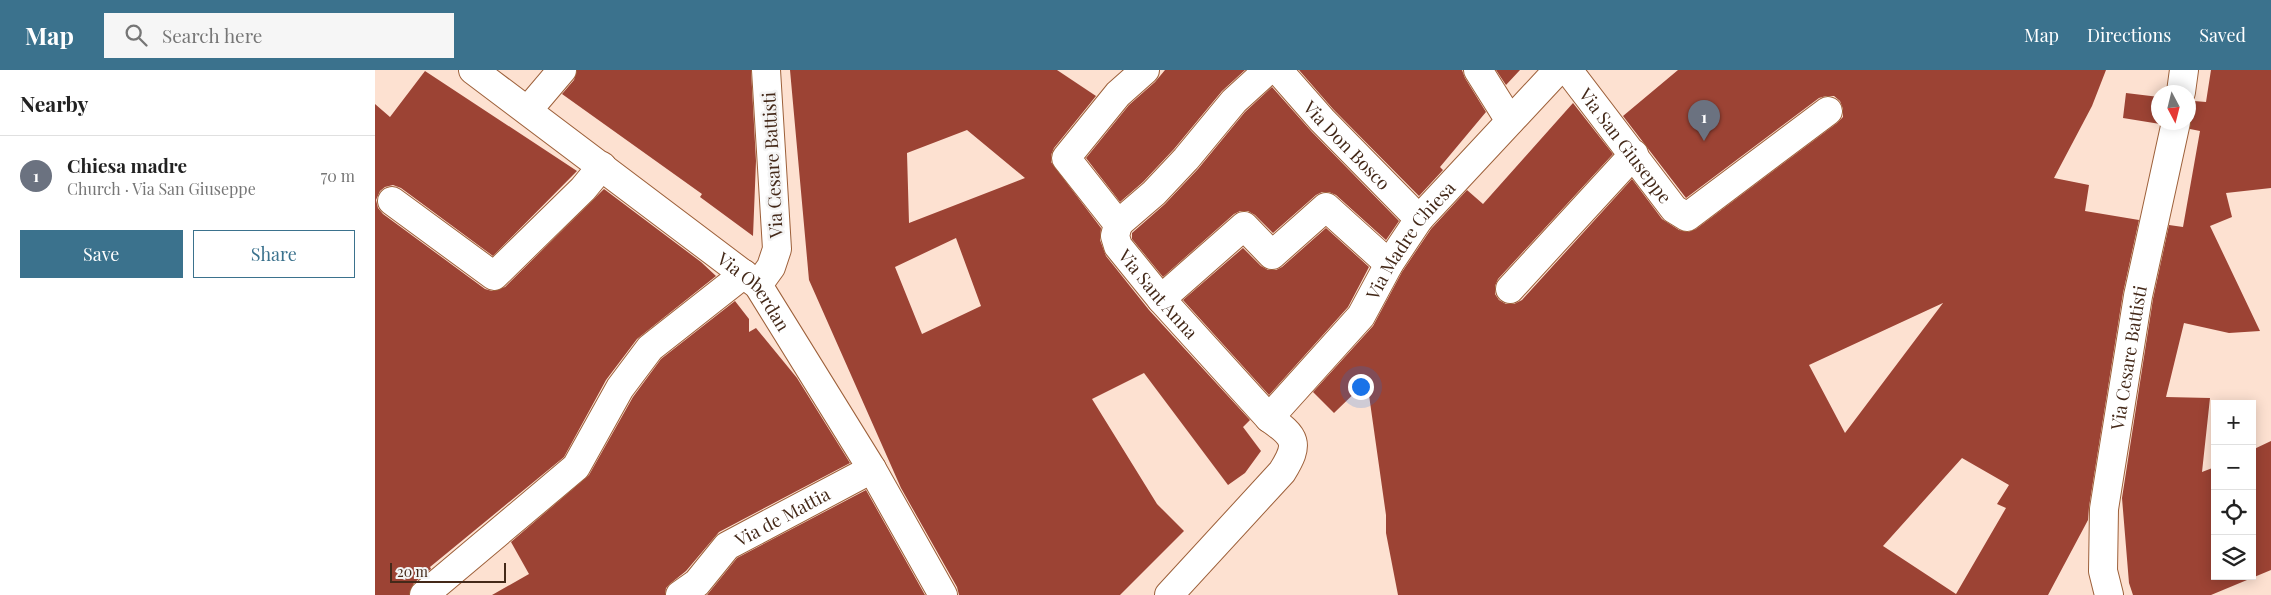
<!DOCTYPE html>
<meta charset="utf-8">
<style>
:root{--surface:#fff;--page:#f6f6f6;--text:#222;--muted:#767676;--line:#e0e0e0;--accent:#3b728d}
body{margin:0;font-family:"Playfair Display",serif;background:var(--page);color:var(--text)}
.controls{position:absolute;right:15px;bottom:15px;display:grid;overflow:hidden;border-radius:0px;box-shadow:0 2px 12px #0003}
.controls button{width:45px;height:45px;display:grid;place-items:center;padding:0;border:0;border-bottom:1px solid var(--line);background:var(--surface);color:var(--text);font:25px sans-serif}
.compass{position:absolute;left:1776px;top:15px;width:45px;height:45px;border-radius:50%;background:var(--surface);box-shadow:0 2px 12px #0003;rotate:173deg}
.scale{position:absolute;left:15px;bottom:12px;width:116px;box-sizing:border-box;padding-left:5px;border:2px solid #442919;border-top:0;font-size:14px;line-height:18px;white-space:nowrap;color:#442919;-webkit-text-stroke:4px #f4f4f4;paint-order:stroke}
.you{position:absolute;left:985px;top:316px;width:18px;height:18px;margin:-12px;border:4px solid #fff;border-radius:50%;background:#1a73e8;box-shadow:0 0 0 8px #1a73e833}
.badge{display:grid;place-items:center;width:32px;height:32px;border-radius:50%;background:var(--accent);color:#fff;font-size:16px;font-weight:700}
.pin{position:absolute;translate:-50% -41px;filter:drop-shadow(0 1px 2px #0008)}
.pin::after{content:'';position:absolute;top:26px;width:18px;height:15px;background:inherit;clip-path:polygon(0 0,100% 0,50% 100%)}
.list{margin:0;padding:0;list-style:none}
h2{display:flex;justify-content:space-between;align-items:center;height:65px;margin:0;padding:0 20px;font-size:21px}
h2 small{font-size:16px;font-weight:400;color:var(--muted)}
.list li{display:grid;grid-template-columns:32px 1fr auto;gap:15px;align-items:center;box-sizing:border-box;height:80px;padding:0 20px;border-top:1px solid var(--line)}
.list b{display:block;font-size:19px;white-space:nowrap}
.list p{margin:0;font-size:16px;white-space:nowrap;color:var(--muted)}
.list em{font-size:16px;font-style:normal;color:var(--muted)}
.actions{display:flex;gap:10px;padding:15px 20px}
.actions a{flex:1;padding:11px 0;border:1px solid var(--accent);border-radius:0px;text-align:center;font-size:18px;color:var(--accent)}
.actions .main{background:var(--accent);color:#fff}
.icon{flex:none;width:28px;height:28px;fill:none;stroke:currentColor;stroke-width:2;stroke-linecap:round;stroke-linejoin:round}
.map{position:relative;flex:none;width:1896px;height:525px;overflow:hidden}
header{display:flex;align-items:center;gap:30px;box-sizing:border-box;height:70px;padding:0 25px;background:var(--accent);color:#fff}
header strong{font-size:24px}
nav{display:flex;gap:28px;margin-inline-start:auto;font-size:18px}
.search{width:350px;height:45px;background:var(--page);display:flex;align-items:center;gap:12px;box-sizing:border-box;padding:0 18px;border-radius:0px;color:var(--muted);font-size:19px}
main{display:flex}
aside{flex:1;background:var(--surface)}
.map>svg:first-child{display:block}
</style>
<header>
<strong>Map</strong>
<div class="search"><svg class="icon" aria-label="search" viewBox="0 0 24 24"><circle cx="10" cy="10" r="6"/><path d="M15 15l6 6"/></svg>Search here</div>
<nav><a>Map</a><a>Directions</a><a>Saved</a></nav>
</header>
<main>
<aside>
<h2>Nearby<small></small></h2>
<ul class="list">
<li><span class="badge" style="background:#6b7280">1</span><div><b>Chiesa madre</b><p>Church · Via San Giuseppe</p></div><em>70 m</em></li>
</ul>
<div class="actions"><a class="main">Save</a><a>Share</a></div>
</aside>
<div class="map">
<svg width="1896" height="525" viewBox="0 0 1896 525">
<rect width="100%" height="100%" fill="#fde1d1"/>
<path fill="#9c4334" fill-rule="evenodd" d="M 202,0 L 376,0 L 381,91 L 378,166 L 325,127 L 327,124 L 187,24 L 199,10 Z
M 415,0 L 682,0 L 721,26 L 679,78 L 676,85 L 676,92 L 726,158 L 725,170 L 731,186 L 774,240 L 875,350 L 868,357 L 886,381 L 870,403 L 853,415 L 769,303 L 717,329 L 782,434 L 809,461 L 745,525 L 584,525 L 582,517 L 526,418 L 434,210 ZM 592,60 L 650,108 L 534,153 L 532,83 ZM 581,168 L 606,236 L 547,264 L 520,197 Z
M 790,0 L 870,0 L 847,21 L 799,79 L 768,112 L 745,132 L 711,88 L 754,35 L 780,12 Z
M 924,0 L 1087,0 L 1090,8 L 1111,42 L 1065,97 L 1068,100 L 1044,126 L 958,39 Z
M 1121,0 L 1145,0 L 1131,15 Z
M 1303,0 L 1731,0 L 1717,36 L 1679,108 L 1714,115 L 1710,141 L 1764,150 L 1748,223 L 1714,437 L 1713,450 L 1673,525 L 1023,525 L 1011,463 L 1011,445 L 992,311 L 959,343 L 938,322 L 998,256 L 1027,202 L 1056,159 L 1092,120 L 1108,134 L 1198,33 L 1238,84 L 1123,209 L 1120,216 L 1120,224 L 1124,230 L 1131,234 L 1139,234 L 1147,230 L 1257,109 L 1287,149 L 1304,160 L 1313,162 L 1321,159 L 1462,53 L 1468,47 L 1468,39 L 1465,31 L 1459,26 L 1451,26 L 1444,28 L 1311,128 L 1248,46 ZM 1568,233 L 1470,363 L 1434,295 ZM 1587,388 L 1634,415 L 1622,434 L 1631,438 L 1581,524 L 1508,476 Z
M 1836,0 L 1896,0 L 1896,118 L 1851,123 L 1857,147 L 1835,156 L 1885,261 L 1854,263 L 1809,253 L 1791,327 L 1835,328 L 1827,402 L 1840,397 L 1840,506 L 1877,506 L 1877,380 L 1896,371 L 1896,500 L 1836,525 L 1758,525 L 1754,513 L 1747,428 L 1778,229 L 1794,155 L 1808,157 L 1825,61 L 1815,59 L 1814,35 L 1819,31 L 1831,32 Z
M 50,1 L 202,101 L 118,186 L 26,118 L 18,115 L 10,117 L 5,121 L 1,130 L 3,138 L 8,144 L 110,219 L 117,221 L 130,217 L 229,119 L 326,192 L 341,206 L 262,269 L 231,310 L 189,387 L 55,497 L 56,499 L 39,513 L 34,525 L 0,525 L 0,34 L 15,47 Z
M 897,17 L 936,61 L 1024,151 L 1011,170 L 961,125 L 954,122 L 947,122 L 941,125 L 898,163 L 880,145 L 873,141 L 865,141 L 859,144 L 788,207 L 757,169 L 757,163 L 790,134 L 823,99 L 870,42 Z
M 1751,23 L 1784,27 L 1785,54 L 1748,48 Z
M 951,158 L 994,197 L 973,237 L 894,325 L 808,230 L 868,178 L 886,196 L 893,200 L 901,200 L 907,197 Z
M 360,231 L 374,249 L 374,262 L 381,258 L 422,308 L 475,393 L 344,462 L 311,501 L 296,513 L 291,518 L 290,525 L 117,525 L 154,504 L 136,472 L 214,405 L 258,327 L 286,289 Z
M 491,420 L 550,525 L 332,525 L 362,488 Z"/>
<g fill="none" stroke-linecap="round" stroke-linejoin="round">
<g stroke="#9d603a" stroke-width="30">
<g id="street">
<path id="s1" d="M 98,0 L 383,215 L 497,399 L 568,525"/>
<path id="s2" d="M 770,0 L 743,24 L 691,88 L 743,154 L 740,166 L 743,176 L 786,229 L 894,348 C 921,367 925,373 907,402 L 794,525"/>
<path id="s3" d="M 903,0 L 947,50 L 1044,149"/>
<path d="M 1103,0 L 1135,51"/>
<path id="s4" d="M 1193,0 L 1299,139 L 1312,147 L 1453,41"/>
<path d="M 1806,22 L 1809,0"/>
<path d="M 153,40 L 187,0"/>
<path d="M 17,131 L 119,206 L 208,119 L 227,96"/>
<path d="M 743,154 L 779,123 L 811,89 L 859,31 L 893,0"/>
<path d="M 383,215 L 396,197 L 402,179 L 391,0"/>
<path d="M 1135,219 L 1259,84"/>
<path d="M 786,229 L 869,156 L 897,185 L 951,137 L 1014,194"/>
<path id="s5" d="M 894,348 L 986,246 L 1014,194 L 1044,149 L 1183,0"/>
<path d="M 49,525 L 201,397 L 245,318 L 275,278 L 369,204"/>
<path id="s6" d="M 305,525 L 322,513 L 352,476 L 497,399"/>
<path id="s7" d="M 1734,525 L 1728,501 L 1729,439 L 1763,226 L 1801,52"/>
</g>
</g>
<use href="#street" stroke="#fff" stroke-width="28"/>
</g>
<g text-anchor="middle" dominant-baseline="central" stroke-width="5" stroke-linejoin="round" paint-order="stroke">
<g font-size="18" fill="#442919" stroke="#f4f4f4">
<text stroke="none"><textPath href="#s3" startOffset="102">Via Don Bosco</textPath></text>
<text stroke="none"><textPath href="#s4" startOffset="95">Via San Giuseppe</textPath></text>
<text transform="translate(397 95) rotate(-93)">Via Cesare Battisti</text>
<text stroke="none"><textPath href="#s5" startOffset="228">Via Madre Chiesa</textPath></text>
<text stroke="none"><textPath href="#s2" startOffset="288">Via Sant Anna</textPath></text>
<text stroke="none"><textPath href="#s1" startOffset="359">Via Oberdan</textPath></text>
<text stroke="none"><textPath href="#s7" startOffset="240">Via Cesare Battisti</textPath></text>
<text stroke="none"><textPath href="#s6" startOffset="131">Via de Mattia</textPath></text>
</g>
</g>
</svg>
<div class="controls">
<button>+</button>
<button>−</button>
<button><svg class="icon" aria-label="locate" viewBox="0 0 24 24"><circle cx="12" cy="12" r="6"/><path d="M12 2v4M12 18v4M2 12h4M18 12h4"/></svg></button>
<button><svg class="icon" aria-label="layers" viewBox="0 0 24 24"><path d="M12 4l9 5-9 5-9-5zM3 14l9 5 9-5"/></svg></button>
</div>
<svg class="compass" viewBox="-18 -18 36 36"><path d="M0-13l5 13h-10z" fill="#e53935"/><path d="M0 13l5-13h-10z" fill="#767676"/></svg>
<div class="scale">20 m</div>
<div class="you"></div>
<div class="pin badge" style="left:1329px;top:71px;background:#6b7280">1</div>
</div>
</main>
